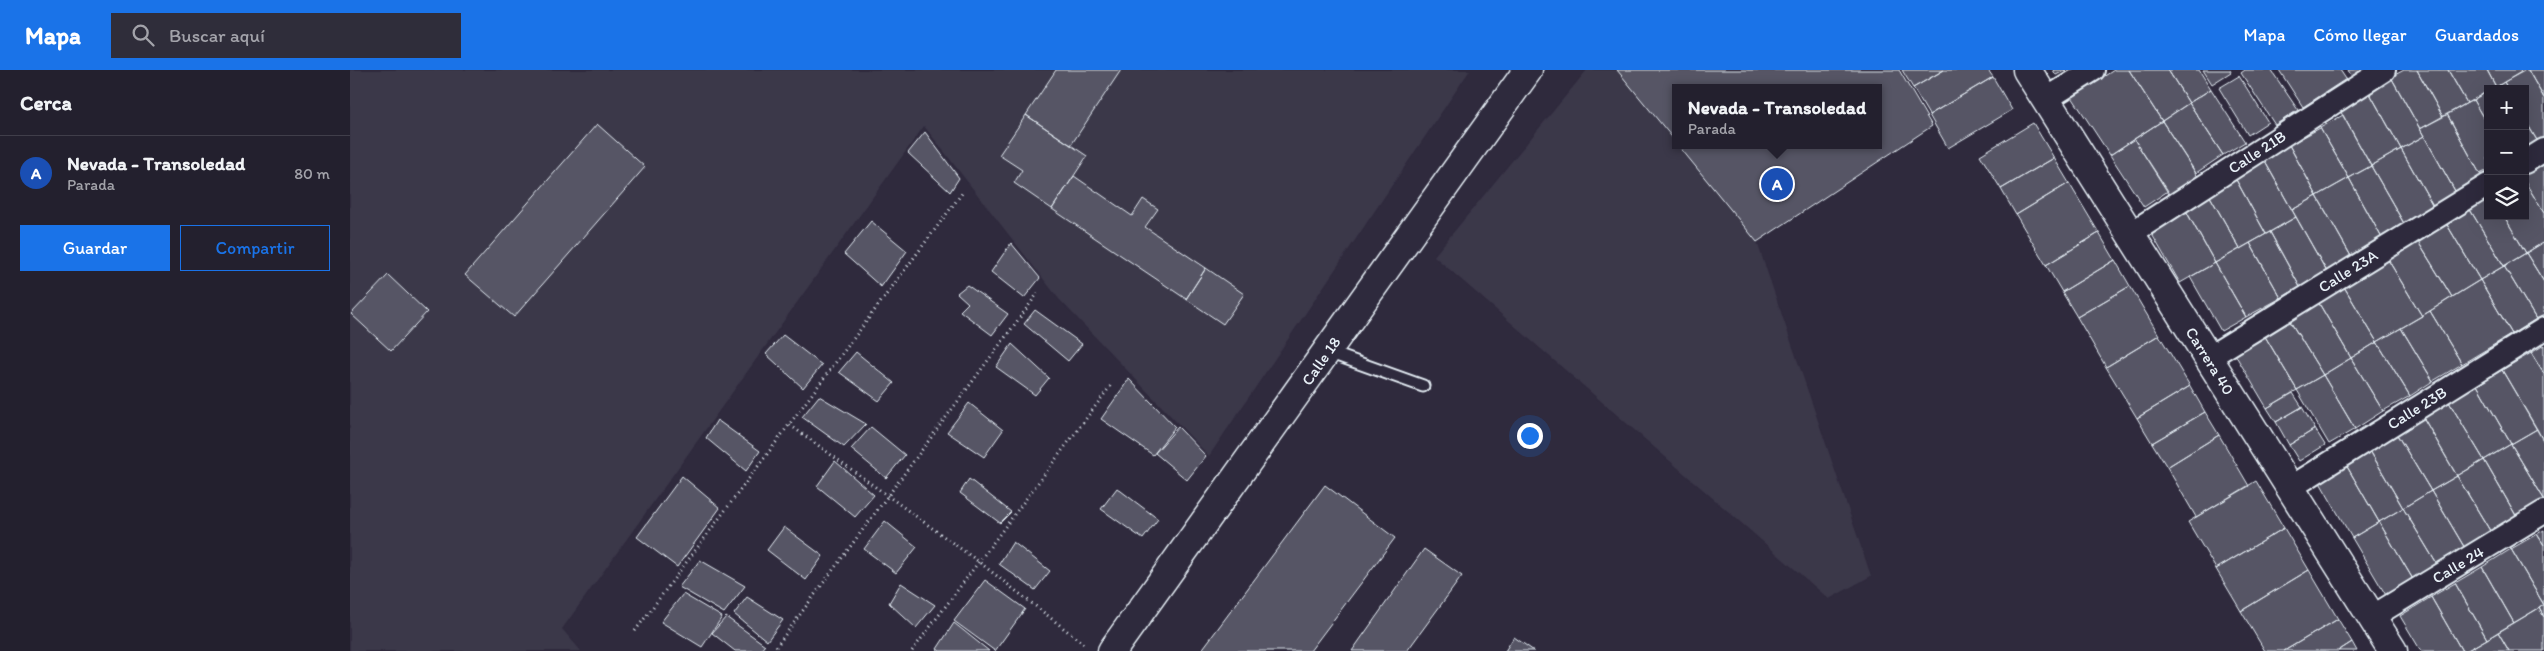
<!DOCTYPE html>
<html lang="es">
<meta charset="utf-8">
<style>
:root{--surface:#23202e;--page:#2f2d3a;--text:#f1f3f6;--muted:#a3a3aa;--line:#403e4a;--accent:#1a73e8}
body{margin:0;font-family:Itim,sans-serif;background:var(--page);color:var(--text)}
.controls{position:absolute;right:15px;top:15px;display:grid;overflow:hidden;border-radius:0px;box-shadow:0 5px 20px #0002}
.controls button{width:45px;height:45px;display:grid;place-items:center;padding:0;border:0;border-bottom:1px solid var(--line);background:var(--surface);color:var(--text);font:25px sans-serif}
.you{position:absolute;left:1179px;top:365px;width:18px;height:18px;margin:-12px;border:4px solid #fff;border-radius:50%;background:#1a73e8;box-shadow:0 0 0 8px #1a73e833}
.badge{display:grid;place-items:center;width:32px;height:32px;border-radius:50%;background:var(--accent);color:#fff;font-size:16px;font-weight:700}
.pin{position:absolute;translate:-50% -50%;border:2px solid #fff;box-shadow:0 1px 5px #0006}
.popup{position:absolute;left:1322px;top:14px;width:210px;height:65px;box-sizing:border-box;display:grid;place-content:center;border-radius:0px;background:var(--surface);filter:drop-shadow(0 1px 4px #0005);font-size:16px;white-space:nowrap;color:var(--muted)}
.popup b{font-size:19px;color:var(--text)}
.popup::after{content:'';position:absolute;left:50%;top:100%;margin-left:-10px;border:10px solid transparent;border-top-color:var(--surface)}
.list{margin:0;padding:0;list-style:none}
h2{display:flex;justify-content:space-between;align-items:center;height:65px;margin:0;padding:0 20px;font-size:21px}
h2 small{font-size:16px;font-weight:400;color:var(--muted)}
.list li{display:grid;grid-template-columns:32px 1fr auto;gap:15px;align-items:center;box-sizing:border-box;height:75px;padding:0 20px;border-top:1px solid var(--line)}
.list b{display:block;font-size:19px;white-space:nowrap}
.list p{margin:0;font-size:16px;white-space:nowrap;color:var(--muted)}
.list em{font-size:16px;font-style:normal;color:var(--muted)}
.actions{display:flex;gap:10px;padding:15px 20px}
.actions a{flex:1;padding:11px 0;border:1px solid var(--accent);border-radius:0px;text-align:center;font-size:18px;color:var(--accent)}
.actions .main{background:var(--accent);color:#fff}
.icon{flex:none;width:28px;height:28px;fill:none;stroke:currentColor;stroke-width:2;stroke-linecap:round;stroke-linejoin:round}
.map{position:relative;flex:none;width:2194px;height:581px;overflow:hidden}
header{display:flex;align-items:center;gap:30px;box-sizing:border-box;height:70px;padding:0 25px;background:var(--accent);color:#fff}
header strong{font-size:24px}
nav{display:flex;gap:28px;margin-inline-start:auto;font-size:18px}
.search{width:350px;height:45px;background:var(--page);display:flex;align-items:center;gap:12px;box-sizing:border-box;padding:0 18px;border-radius:0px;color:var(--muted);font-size:19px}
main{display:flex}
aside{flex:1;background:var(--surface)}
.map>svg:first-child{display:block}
</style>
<header>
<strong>Mapa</strong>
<div class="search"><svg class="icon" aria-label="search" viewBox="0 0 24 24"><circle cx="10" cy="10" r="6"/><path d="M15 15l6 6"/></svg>Buscar aquí</div>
<nav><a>Mapa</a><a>Cómo llegar</a><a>Guardados</a></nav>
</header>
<main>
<aside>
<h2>Cerca<small></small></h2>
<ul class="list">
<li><span class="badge" style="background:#1a4fb4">A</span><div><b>Nevada - Transoledad</b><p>Parada</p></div><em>80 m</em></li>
</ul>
<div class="actions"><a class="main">Guardar</a><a>Compartir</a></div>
</aside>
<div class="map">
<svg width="2194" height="581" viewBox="0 0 2194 581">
<rect width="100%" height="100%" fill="#2f2a3d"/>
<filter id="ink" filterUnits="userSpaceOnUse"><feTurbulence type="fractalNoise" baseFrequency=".02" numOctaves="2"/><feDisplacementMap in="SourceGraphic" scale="10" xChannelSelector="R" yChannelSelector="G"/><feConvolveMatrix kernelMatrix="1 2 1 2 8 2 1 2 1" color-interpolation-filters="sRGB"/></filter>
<g filter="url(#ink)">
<path fill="#3b3749" d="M 0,0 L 1120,0 L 859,386 L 709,229 L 574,56 L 212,559 L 231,581 L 0,581 Z
M 1237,0 L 1267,0 L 1326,72 L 1326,75 L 1328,75 L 1407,172 L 1521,506 L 1479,529 L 1084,186 Z"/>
<path fill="#575565" stroke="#e8f1f8" d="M 706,0 L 771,0 L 721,75 L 676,45 Z
M 1267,0 L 1549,0 L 1582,56 L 1407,172 L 1328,75 L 1528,75 L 1528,18 L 1326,18 L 1326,72 Z
M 1552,0 L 1594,0 L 1563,18 Z
M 1594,0 L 1638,0 L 1643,7 L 1579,45 L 1563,18 Z
M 1703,0 L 1716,0 L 1706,5 Z
M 1764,0 L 1779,0 L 1812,51 L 1760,85 L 1722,27 Z
M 1779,0 L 1818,0 L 1839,33 L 1812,51 Z
M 1818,0 L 1849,0 L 1861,19 L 1839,33 Z
M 1853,0 L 1880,0 L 1881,2 L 1862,14 Z
M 1895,0 L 1921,0 L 1948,40 L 1925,55 L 1891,3 Z
M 1929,0 L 1990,0 L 1996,9 L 1953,37 Z
M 1998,0 L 2016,0 L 2003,9 Z
M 2054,0 L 2067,0 L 2093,47 L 2070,59 L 2041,7 Z
M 2067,0 L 2098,0 L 2117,33 L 2093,47 Z
M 2098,0 L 2137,0 L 2146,17 L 2138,19 L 2138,21 L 2117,33 Z
M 2137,0 L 2170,0 L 2171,2 L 2146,17 Z
M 2176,0 L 2178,0 L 2194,28 L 2194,68 L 2188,72 L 2175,50 L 2175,19 L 2158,19 L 2154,12 Z
M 2178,0 L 2194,0 L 2194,28 Z
M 1889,6 L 1918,52 L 1898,65 L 1869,18 Z
M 1643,7 L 1662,40 L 1598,78 L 1579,45 Z
M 2041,7 L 2074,66 L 2051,79 L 2018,20 Z
M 2154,12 L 2158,19 L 2142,19 L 2146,17 Z
M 1861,19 L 1895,72 L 1873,85 L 1839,33 Z
M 2018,20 L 2051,79 L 2021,96 L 1988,37 Z
M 2138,21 L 2138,56 L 2123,30 Z
M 2123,30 L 2138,56 L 2138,100 L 2130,104 L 2097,44 Z
M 1839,33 L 1873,85 L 1846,103 L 1812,51 Z
M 2097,44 L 2135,113 L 2109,128 L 2070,59 Z
M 676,45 L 737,86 L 702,139 L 664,113 L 672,100 L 649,85 Z
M 1993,45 L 2021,96 L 1999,108 L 1970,58 Z
M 2175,50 L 2188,72 L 2175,79 Z
M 1812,51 L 1850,110 L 1822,129 L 1784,69 Z
M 1683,53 L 1704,88 L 1651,119 L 1630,85 Z
M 247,54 L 295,97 L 164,247 L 115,205 Z
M 1970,58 L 1999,108 L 1967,126 L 1939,75 Z
M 575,62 L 609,108 L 600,122 L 558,83 Z
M 2074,66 L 2109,128 L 2086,141 L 2051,79 Z
M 1784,69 L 1818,121 L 1794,137 L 1760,85 Z
M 1939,75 L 1967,126 L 1942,140 L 1914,90 Z
M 2051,79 L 2086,141 L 2056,157 L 2021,96 Z
M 1704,88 L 1719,113 L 1666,145 L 1651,119 Z
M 1914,90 L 1946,147 L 1916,164 L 1884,106 Z
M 2194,94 L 2194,143 L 2175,112 L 2175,105 Z
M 2021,96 L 2056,157 L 2033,170 L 1999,108 Z
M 724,106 L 782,146 L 793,129 L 808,139 L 795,157 L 856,198 L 836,229 L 702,139 Z
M 1884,106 L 1916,164 L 1890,179 L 1857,121 Z
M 1999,108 L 2033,170 L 2002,188 L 1967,126 Z
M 2175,112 L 2194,143 L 2194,172 L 2176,183 L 2154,146 L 2175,146 Z
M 1719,113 L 1749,163 L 1696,195 L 1666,145 Z
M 1857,121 L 1890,179 L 1865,193 L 1833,135 Z
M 1967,126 L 2002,188 L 1977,202 L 1942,140 Z
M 2138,128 L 2138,146 L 2154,146 L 2176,183 L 2154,196 L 2119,138 Z
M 2119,138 L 2154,196 L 2130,210 L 2096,153 Z
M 1836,141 L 1865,193 L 1830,213 L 1800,161 Z
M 1946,147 L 1977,202 L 1950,217 L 1920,162 Z
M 521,151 L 557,181 L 531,217 L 494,184 Z
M 2096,153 L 2130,210 L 2102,227 L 2067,170 Z
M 1920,162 L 1950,217 L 1931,228 L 1900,173 Z
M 1749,163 L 1765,190 L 1712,222 L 1696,195 Z
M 2067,170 L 2102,227 L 2072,246 L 2037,188 Z
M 2194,172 L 2194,212 L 2176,183 Z
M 661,173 L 690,208 L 674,228 L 641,202 Z
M 1900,173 L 1931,228 L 1896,247 L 1865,193 Z
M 2176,183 L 2194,212 L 2194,245 L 2186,249 L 2154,196 Z
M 2037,188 L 2072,246 L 2027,272 L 1993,215 Z
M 1765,190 L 1780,216 L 1727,247 L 1712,222 Z
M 1865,193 L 1896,247 L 1871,261 L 1840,207 Z
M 2154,196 L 2186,249 L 2162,264 L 2130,210 Z
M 856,198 L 894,224 L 873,254 L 836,229 Z
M 38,205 L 77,242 L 41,281 L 1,244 Z
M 2130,210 L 2162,264 L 2112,294 L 2080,241 Z
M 617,215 L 658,244 L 642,265 L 610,241 L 618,233 L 607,223 Z
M 1993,215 L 2027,272 L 2001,288 L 1967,230 Z
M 1780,216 L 1809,265 L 1756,297 L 1727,247 Z
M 1967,230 L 2001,288 L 1973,305 L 1938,248 Z
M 685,240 L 732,274 L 718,291 L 674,254 Z
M 2080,241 L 2112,294 L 2083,311 L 2051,258 Z
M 1938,248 L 1973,305 L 1947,320 L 1913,263 Z
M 2051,258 L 2083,311 L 2060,326 L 2027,272 Z
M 1913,263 L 1947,320 L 1917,338 L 1883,281 Z
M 433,265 L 472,295 L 453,318 L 416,284 Z
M 1809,265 L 1840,316 L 1787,348 L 1756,297 Z
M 2027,272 L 2060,326 L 2033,341 L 2001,288 Z
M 662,274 L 699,308 L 685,325 L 646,297 Z
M 2194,275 L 2194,304 L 2181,283 Z
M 506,282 L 544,313 L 529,331 L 489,302 Z
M 2181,283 L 2194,304 L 2194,372 L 2152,300 Z
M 2001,288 L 2033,341 L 2005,359 L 1973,305 Z
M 2152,300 L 2187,359 L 2161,374 L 2127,315 Z
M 1973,305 L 2005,359 L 1979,374 L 1947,320 Z
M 779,309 L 825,357 L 803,385 L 751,349 Z
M 2127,315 L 2161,374 L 2134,390 L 2099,332 Z
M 1840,316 L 1855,342 L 1802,373 L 1787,348 Z
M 1943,323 L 1952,337 L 1926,352 L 1917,338 Z
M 469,326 L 516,354 L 494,377 L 452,347 Z
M 2099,332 L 2134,390 L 2107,406 L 2073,347 Z
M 619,333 L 653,360 L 634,387 L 597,362 Z
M 1952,337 L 1965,359 L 1939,375 L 1926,352 Z
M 1855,342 L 1869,365 L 1817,397 L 1802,373 Z
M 2073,347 L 2107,406 L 2081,421 L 2046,363 Z
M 367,350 L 410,381 L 396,401 L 356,368 Z
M 521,357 L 555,385 L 536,408 L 501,379 Z
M 828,357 L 856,386 L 837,410 L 805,383 Z
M 1965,359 L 1975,375 L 1949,391 L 1939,375 Z
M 2187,359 L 2194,372 L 2194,429 L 2161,374 Z
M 2046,363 L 2081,421 L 2053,438 L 2019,379 Z
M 1869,365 L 1899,416 L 1846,447 L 1817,397 Z
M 2161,374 L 2194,429 L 2194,434 L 2168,449 L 2134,390 Z
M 2019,379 L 2053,438 L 2029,452 L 1995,393 Z
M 2134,390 L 2168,449 L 2142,464 L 2107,406 Z
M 485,391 L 524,425 L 505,447 L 467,416 Z
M 1995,393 L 2029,452 L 2002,468 L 1968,409 Z
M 332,406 L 370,438 L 327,497 L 287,467 Z
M 2107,406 L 2142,464 L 2116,480 L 2081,421 Z
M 619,409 L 661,442 L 650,453 L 610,423 Z
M 1906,411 L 1934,458 L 1866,499 L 1838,452 Z
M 975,415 L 1045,468 L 960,581 L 851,581 Z
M 767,418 L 808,449 L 793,469 L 751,439 Z
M 2081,421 L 2116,480 L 2088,496 L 2053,438 Z
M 2053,438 L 2088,496 L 2064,511 L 2029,452 Z
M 535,451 L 567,477 L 546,503 L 514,479 Z
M 2029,452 L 2064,511 L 2037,527 L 2002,468 Z
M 434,457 L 473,486 L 456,510 L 417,480 Z
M 1934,458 L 1959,500 L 1891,541 L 1866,499 Z
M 2194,460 L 2194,475 L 2187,464 Z
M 2187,464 L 2194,475 L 2194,535 L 2161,479 Z
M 663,472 L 700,501 L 685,520 L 649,494 Z
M 1074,479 L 1112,506 L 1057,581 L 1002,581 Z
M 2161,479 L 2194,535 L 2164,553 L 2132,497 Z
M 350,490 L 395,516 L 374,543 L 329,517 Z
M 2132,497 L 2164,553 L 2137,569 L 2105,513 Z
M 1959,500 L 1988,549 L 1934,581 L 1915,581 L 1891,541 Z
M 635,510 L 675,539 L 645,581 L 604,551 Z
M 551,513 L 585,535 L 566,558 L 539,533 Z
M 2105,513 L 2137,569 L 2116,581 L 2112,581 L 2081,527 Z
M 333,524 L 372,547 L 352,577 L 311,552 Z
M 397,527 L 433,550 L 417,571 L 384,544 Z
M 2081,527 L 2112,581 L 2071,581 L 2050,546 Z
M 2194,535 L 2194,547 L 2189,538 Z
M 2189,538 L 2194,547 L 2194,581 L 2159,581 L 2148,562 Z
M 376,547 L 415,575 L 410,581 L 385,581 L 362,563 Z
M 1988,549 L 2002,572 L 1988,581 L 1934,581 Z
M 604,553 L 639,581 L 590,581 L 587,579 Z
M 2148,562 L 2159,581 L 2116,581 L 2137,569 Z
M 1164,567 L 1184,581 L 1155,581 Z
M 2002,572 L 2007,581 L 1988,581 Z"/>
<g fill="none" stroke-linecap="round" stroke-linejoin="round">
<g stroke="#e8f1f8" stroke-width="15">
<path id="service" d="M 978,282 L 1073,316"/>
</g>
<g stroke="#e8f1f8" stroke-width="26">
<path id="minor" d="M 1695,30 L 1743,0
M 2175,92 L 2194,80
M 1780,164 L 2034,0
M 1858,288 L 2138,115
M 1940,418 L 2194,259
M 2022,547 L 2194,442"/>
</g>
<g stroke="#e8f1f8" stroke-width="31">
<path id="tertiary" d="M 1677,0 L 2043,581"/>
</g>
<g stroke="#e8f1f8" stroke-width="31">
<path id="secondary" d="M 762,581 L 1178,0"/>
</g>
<path stroke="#e8f1f8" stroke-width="3" stroke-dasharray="1 4" stroke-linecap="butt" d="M 440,355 L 629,492 L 734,574
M 285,561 L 613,122
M 423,581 L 688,223
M 562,581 L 762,314"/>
<use href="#service" stroke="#2f2a3d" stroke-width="11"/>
<use href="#minor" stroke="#2f2a3d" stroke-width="22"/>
<use href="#tertiary" stroke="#2f2a3d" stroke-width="28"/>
<use href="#secondary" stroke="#2f2a3d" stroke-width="28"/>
</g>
</g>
<g text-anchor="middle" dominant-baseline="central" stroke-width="4.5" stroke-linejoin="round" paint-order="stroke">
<g font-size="16" fill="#e8f1f8" stroke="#2f2a3d">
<text transform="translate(1907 82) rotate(-33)">Calle 21B</text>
<text transform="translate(1998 201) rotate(-32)">Calle 23A</text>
<text transform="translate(971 291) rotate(-55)">Calle 18</text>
<text transform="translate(1860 291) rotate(58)">Carrera 40</text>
<text transform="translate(2067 338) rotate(-32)">Calle 23B</text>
<text transform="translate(2108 495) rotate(-31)">Calle 24</text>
</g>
</g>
</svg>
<div class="controls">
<button>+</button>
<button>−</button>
<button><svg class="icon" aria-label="layers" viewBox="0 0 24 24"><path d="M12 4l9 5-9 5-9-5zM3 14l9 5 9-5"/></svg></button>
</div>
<div class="you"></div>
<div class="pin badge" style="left:1427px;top:114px;background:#1a4fb4">A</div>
<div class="popup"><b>Nevada - Transoledad</b>Parada</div>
</div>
</main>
